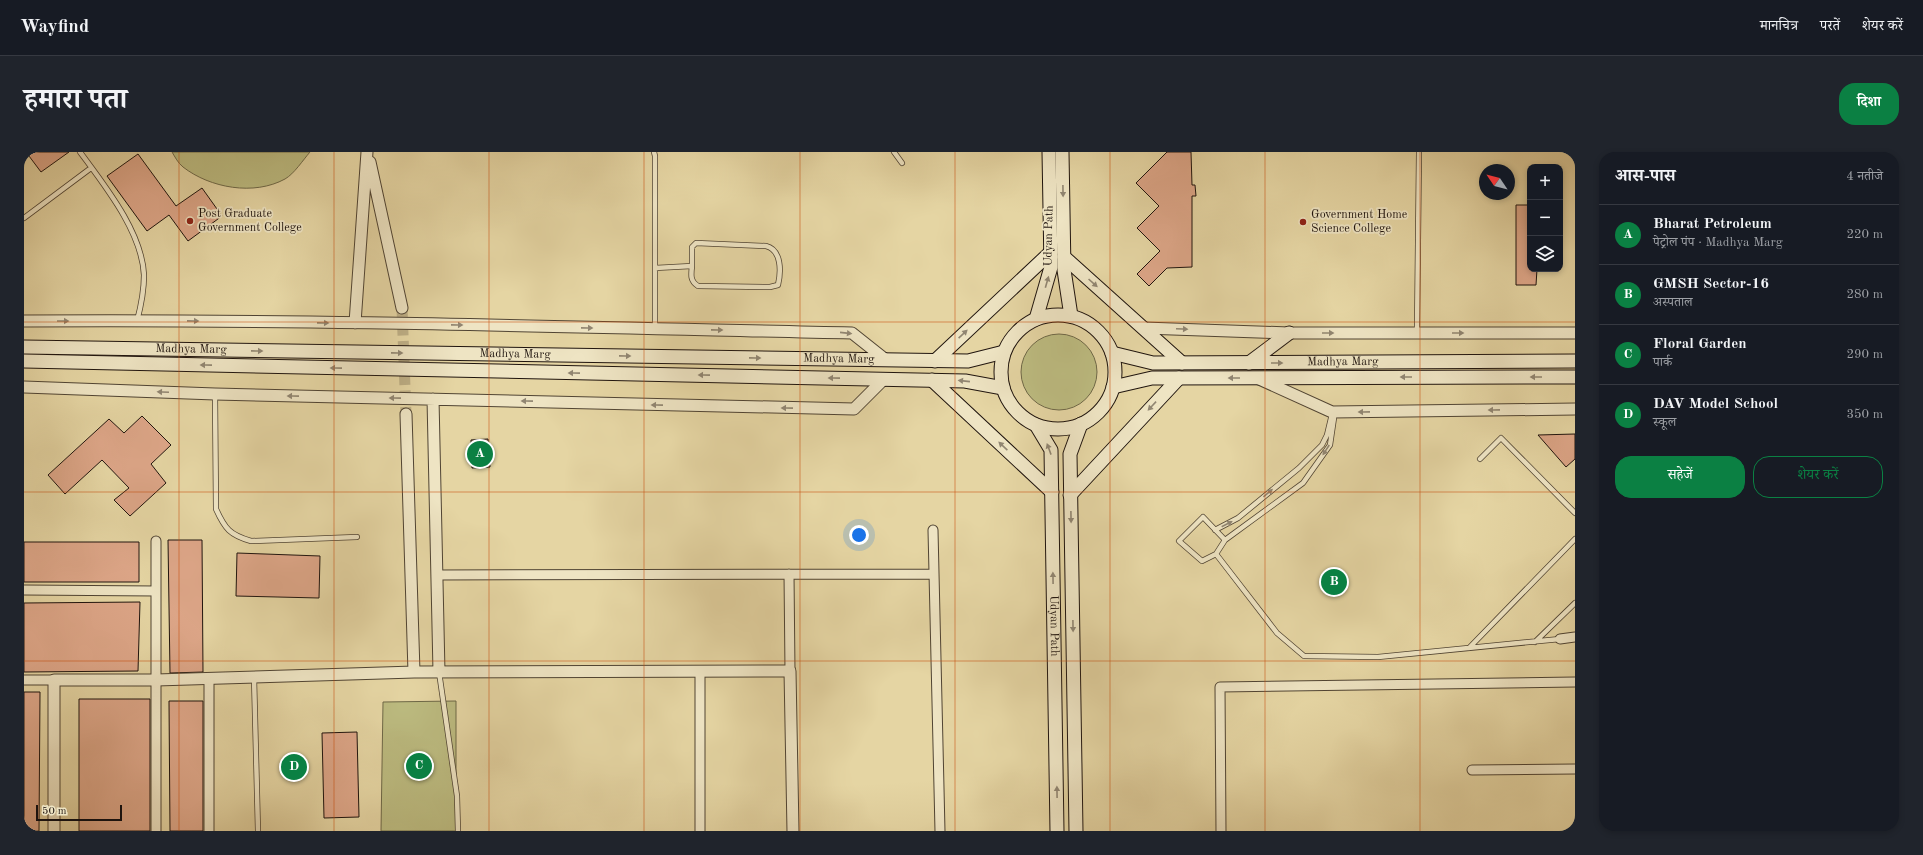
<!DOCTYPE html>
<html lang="hi">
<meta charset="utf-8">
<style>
:root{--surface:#171b24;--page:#20242c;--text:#f1f3f6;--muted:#9ea1a6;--line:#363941;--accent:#0b8043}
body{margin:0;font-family:"Old Standard TT","Noto Serif Devanagari",serif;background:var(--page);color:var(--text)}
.controls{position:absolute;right:12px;top:12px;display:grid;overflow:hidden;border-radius:8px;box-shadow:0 2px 6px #0003}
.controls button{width:36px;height:36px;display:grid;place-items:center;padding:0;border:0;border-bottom:1px solid var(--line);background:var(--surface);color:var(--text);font:20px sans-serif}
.compass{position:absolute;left:1455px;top:12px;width:36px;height:36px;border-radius:50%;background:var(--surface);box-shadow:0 2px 6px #0003;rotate:305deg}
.scale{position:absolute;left:12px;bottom:10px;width:86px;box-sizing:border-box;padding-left:4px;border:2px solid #1f140e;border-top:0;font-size:11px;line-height:14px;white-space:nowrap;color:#1f140e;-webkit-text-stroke:3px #eee4c3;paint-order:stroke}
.you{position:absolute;left:835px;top:383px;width:14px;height:14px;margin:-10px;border:3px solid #fff;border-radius:50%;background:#1a73e8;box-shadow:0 0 0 6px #1a73e833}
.badge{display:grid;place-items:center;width:26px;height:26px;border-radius:50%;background:var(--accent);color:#fff;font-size:13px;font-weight:700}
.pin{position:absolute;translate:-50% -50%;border:2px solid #fff;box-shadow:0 1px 4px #0006}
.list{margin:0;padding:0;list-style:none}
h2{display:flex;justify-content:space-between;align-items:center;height:52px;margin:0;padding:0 16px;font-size:17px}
h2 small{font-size:13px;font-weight:400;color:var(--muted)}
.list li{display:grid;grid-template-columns:26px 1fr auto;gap:12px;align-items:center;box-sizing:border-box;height:60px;padding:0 16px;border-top:1px solid var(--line)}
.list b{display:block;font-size:15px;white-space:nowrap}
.list p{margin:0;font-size:13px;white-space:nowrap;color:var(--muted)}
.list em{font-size:13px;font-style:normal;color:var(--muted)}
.actions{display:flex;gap:8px;padding:12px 16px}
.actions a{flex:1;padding:9px 0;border:1px solid var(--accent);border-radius:16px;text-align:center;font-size:14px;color:var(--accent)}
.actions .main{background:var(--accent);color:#fff}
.icon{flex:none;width:22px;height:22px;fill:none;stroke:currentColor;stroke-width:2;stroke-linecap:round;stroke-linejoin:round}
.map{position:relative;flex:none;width:1551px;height:679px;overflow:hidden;border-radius:16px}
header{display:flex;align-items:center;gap:24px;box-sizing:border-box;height:56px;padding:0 20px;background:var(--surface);border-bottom:1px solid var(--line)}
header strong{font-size:19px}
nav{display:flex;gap:22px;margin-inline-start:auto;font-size:14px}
.intro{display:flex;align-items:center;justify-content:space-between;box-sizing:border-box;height:96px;padding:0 24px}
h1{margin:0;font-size:28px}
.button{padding:10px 18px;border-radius:16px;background:var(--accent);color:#fff;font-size:14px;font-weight:700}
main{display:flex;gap:24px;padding:0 24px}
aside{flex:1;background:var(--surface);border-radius:16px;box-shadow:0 2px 6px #0003}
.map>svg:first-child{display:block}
</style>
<header>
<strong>Wayfind</strong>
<nav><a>मानचित्र</a><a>परतें</a><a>शेयर करें</a></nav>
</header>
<div class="intro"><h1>हमारा पता</h1><a class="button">दिशा</a></div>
<main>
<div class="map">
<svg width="1551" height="679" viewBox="0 0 1551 679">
<rect width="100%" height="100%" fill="#e5d5a3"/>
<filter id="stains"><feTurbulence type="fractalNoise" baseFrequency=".005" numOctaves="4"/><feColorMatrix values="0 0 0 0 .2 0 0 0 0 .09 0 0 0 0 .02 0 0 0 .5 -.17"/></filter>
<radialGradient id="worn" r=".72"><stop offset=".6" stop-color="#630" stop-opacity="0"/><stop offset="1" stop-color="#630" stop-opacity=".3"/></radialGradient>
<path fill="#bcbb80" stroke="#6e6847" d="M 148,0 L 286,0 C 279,8 270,22 261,27 C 230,44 186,36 159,15 C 154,11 151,5 148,0 Z
M997 220a38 38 0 1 1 76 0a38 38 0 1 1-76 0Z
M 432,549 L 432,679 L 357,679 L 359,550 Z"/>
<path fill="#dda688" stroke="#1f140e" d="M 2,0 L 45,0 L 17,20 Z
M 1143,0 L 1167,0 L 1168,33 L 1171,33 L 1172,44 L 1168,44 L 1168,115 L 1143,116 L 1125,134 L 1113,122 L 1136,99 L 1113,76 L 1135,54 L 1112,31 Z
M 114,2 L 152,54 L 178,36 L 198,64 L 164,89 L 145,63 L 123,79 L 83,24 Z
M 1492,53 L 1506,53 L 1506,117 L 1513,117 L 1512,133 L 1492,133 Z
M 118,264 L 147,293 L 127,312 L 142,331 L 106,364 L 90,348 L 105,336 L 78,308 L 41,342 L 24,323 L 85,267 L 100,281 Z
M 1551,282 L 1551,307 L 1542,315 L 1514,283 Z
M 464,287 L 466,315 L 448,316 L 447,288 Z
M 144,388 L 178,388 L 179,520 L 146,521 Z
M 0,390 L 115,390 L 115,430 L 0,430 Z
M 213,401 L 296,404 L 295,446 L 212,444 Z
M 116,450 L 114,519 L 0,520 L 0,451 Z
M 0,540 L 16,540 L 15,679 L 0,679 Z
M 55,547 L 126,547 L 126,679 L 55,679 Z
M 145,549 L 179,549 L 179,679 L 146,679 Z
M 333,580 L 335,665 L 300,666 L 298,581 Z"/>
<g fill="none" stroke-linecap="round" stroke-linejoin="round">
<path stroke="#bdae85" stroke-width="11" stroke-dasharray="11 5.5" stroke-linecap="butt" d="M 378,156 L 382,262"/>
<g stroke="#504433" stroke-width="6">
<path id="service" d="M 56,0 C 81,34 118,80 120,123 C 120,138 117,154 113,169
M 630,0 L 631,4 L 631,177
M 870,0 L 878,11
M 0,66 L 67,16
M 631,116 L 668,114 L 668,95 L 672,91 L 742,94 C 758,98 757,120 754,133 L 746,135 L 674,134 C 666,129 667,123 668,114
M 1393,180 L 1395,0
M 191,242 L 192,357 C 201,377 206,383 227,389 L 333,385
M 1456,307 L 1477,286 L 1551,361
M 1191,378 L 1214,366 L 1275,316 L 1298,293 L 1303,283 L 1308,262
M 1201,388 L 1279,331 L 1306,293 L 1310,266 L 1308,260
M 1192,402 L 1201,388 L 1179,365 L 1155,389 L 1178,409 L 1192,402 L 1253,481 L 1280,504 L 1354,505 L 1536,487
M 1511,490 L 1551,451
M 1445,496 L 1551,387
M 415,520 L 433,644 L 434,679
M 230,525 L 234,679"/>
</g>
<g stroke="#504433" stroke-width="11">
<path id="minor" d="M 909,378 L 916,679
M 132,389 L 132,679
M 765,422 L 766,519
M 413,423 L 910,422
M 0,438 L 132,439
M 1536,487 L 1551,485
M 676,519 L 676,679
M 0,528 L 30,528
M 1448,618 L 1551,617
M 185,679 L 185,526
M 1197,679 L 1196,535 L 1551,530"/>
</g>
<g stroke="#504433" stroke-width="13">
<path id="tertiary" d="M 346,10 L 378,156
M 0,169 C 276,167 552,175 828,181 L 862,208
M 331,171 L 343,0
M 1120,176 L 1265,181 L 1551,181
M 1233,226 L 1308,260 L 1551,257
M 0,235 L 191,242 L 830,257 L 860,227
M 409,247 L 415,520
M 382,262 L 390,520
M 30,679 L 30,528 L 132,528 L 390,520 L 766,519 L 769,679"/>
</g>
<g stroke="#1f140e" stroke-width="15">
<g id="secondary">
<path d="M 1038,0 L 1040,118 L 1047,164"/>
<path d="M 1040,105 L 1158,211"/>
<circle cx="1034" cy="220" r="57"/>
<path d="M 1012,167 L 1027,115 L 1025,0"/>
<path id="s1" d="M 0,195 L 944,209 L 980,200"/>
<path id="s2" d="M 1088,201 L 1129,211 L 1551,209"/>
<path d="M 0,209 L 941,229 L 979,236"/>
<path d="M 911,209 L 1027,100"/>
<path d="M 1225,211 L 1265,181"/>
<path d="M 908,228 L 1028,340"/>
<path d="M 1089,235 L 1128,226 L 1551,225"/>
<path id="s3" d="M 1012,273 L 1027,298 L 1033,679"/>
<path d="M 1046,343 L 1155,226"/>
<path d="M 1052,679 L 1046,302 L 1057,272"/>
</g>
</g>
<use href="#service" stroke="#eee4c3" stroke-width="4.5"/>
<use href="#minor" stroke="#eee4c3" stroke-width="9"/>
<use href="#tertiary" stroke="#eee4c3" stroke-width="11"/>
<use href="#secondary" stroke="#eee4c3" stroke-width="13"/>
</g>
<defs><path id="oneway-solid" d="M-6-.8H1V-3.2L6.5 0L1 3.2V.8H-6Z"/></defs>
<g fill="#918672">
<use href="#oneway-solid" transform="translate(1039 39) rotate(89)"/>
<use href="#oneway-solid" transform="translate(1023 130) rotate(-74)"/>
<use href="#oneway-solid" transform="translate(1069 131) rotate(42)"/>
<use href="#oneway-solid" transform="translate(39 169)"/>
<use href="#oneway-solid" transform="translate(169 169) rotate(1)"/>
<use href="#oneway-solid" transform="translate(299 171) rotate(1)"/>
<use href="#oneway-solid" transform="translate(433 173) rotate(1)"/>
<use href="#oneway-solid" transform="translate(563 176) rotate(1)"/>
<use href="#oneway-solid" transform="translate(1158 177) rotate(2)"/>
<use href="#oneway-solid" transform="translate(693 178) rotate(1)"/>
<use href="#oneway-solid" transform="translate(822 181) rotate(6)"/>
<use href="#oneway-solid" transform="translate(1304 181)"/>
<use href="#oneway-solid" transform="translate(1434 181)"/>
<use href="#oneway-solid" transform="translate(939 182) rotate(-43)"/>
<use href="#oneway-solid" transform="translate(233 199) rotate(1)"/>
<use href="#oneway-solid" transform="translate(373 201) rotate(1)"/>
<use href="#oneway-solid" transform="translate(601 204) rotate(1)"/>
<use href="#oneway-solid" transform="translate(731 206) rotate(1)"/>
<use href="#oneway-solid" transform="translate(1253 211)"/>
<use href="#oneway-solid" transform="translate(182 213) rotate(-179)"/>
<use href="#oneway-solid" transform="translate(312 216) rotate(-179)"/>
<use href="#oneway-solid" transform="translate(550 221) rotate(-179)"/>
<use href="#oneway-solid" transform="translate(680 223) rotate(-179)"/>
<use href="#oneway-solid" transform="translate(1382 225) rotate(180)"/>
<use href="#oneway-solid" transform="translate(1512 225) rotate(180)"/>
<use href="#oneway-solid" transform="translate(810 226) rotate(-179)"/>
<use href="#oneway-solid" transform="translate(1210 226) rotate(180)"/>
<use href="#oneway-solid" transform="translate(940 229) rotate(-174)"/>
<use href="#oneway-solid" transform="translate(139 240) rotate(-178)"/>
<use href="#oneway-solid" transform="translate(269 244) rotate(-179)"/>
<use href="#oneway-solid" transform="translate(371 246) rotate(-179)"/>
<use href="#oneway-solid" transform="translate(503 249) rotate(-179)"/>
<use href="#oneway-solid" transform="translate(633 253) rotate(-179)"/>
<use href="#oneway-solid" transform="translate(1128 254) rotate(133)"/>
<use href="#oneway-solid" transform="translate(763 256) rotate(-179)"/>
<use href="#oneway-solid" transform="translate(1470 258) rotate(179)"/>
<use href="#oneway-solid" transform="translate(1340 260) rotate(179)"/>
<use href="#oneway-solid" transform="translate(979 294) rotate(-137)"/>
<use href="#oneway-solid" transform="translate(1025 297) rotate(-110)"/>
<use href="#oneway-solid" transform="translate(1302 298) rotate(123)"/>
<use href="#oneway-solid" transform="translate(1244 341) rotate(-40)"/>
<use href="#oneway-solid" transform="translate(1047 365) rotate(89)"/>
<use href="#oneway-solid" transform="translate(1203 372) rotate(-27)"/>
<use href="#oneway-solid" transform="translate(1029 426) rotate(-91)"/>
<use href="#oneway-solid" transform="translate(1049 474) rotate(89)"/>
<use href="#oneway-solid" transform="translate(1033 640) rotate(-91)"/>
</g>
<path fill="none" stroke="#ca4f0c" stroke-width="1" stroke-opacity="0.55" d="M 155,0 L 155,679M 310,0 L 310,679M 465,0 L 465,679M 620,0 L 620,679M 776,0 L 776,679M 931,0 L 931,679M 1086,0 L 1086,679M 1241,0 L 1241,679M 1396,0 L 1396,679M 0,170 L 1551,170M 0,340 L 1551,340M 0,509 L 1551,509"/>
<g fill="#8f2418" stroke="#eee4c3" stroke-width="1.5">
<circle cx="166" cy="69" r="4"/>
<circle cx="1279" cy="70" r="4"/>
</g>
<g text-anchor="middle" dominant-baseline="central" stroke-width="3.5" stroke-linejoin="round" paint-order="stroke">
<g font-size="12" fill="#1f140e" stroke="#eee4c3" text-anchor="start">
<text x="174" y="62">Post Graduate<tspan x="174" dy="14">Government College</tspan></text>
<text x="1287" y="63">Government Home<tspan x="1287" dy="14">Science College</tspan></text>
</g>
<g font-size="12" fill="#1f140e" stroke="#eee4c3">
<text transform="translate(1025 84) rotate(-89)">Udyan Path</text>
<text stroke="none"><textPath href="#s1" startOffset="167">Madhya Marg</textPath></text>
<text stroke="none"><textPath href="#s1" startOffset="491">Madhya Marg</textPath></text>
<text stroke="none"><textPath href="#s1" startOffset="815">Madhya Marg</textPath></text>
<text stroke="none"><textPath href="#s2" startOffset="232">Madhya Marg</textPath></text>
<text stroke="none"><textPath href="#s3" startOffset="205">Udyan Path</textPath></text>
</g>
</g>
<rect width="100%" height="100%" filter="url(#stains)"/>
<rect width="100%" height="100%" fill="url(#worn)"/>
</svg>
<div class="controls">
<button>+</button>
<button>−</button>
<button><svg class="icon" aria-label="layers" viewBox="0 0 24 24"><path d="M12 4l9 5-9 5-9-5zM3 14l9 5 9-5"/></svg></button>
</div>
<svg class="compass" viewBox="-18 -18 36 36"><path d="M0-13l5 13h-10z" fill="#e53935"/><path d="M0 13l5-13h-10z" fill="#9ea1a6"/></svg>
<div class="scale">50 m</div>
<div class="you"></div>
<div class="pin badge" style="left:456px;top:302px">A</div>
<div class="pin badge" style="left:1310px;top:430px">B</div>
<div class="pin badge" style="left:395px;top:614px">C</div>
<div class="pin badge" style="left:270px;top:615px">D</div>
</div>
<aside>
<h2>आस-पास<small>4 नतीजे</small></h2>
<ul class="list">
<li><span class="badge">A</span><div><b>Bharat Petroleum</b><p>पेट्रोल पंप · Madhya Marg</p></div><em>220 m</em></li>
<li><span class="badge">B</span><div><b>GMSH Sector-16</b><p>अस्पताल</p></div><em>280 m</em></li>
<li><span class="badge">C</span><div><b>Floral Garden</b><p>पार्क</p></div><em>290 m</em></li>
<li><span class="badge">D</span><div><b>DAV Model School</b><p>स्कूल</p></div><em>350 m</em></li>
</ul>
<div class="actions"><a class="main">सहेजें</a><a>शेयर करें</a></div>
</aside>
</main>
